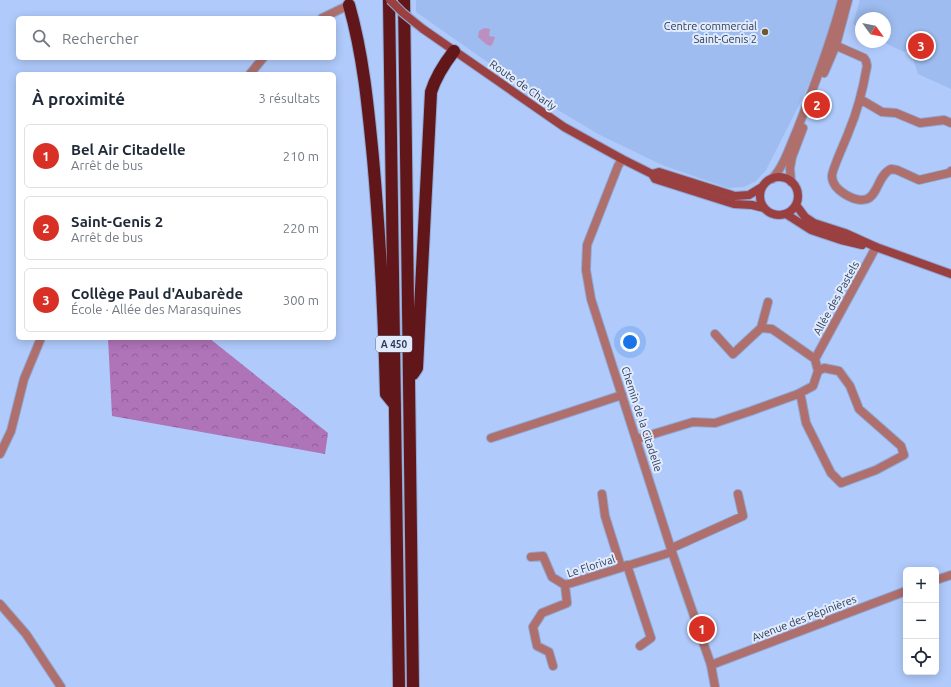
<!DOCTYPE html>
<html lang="fr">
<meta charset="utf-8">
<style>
:root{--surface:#fff;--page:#f2f2f3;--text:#1f2937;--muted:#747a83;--line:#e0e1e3;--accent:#d93025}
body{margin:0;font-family:Ubuntu,sans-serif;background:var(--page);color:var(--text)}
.controls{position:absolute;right:12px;bottom:12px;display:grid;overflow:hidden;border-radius:6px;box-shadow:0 2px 10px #0003}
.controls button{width:36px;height:36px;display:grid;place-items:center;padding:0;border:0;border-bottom:1px solid var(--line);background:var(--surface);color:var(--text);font:20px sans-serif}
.compass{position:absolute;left:855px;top:12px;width:36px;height:36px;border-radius:50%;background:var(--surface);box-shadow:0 2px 10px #0003;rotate:123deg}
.you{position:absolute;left:630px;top:342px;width:14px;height:14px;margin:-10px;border:3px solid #fff;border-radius:50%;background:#1a73e8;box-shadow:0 0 0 6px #1a73e833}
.badge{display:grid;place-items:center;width:26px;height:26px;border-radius:50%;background:var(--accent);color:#fff;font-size:13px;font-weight:700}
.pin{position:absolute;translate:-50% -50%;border:2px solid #fff;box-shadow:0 1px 4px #0006}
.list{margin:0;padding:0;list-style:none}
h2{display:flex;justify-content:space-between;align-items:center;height:52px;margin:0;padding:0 16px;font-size:17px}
h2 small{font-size:13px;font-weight:400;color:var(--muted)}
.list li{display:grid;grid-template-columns:26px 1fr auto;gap:12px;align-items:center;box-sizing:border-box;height:64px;margin:0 8px 8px;padding:0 8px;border:1px solid var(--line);border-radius:6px}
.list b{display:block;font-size:15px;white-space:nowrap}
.list p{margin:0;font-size:13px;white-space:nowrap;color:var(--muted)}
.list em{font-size:13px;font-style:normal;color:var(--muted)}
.icon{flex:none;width:22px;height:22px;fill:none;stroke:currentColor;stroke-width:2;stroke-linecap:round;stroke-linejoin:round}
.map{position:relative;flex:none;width:951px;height:687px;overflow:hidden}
.search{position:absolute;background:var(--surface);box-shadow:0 2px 10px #0003;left:16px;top:16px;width:320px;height:44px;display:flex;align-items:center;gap:10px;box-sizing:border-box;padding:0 14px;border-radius:6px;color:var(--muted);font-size:15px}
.panel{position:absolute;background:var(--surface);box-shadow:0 2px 10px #0003;left:16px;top:72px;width:320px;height:268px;border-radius:6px}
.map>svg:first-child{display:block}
</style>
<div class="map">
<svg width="951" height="687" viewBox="0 0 951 687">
<defs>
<pattern id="forest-crowns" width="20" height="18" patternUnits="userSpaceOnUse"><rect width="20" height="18" fill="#af73b8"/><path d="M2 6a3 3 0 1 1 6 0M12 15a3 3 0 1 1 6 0" fill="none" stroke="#8f6098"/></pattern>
</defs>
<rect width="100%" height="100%" fill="#afcafb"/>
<path fill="#9ebcf0" d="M 416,0 L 839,0 L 824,53 L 796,111 L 766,170 L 756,181 L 744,187 L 728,188 L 662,165 L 598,134 L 543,101 L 416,12 Z
M 860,0 L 951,0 L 951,89 L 918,74 L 910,50 L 904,52 L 885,43 L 885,18 L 861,18 L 861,28 L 853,24 Z"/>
<path fill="#ba90c0" d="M 484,28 L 490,29 L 489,36 L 495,37 L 493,43 L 491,46 L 487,45 L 478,37 L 479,31 Z"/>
<path fill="url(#forest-crowns)" d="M 108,338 L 209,338 L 328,433 L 325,454 L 112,416 Z"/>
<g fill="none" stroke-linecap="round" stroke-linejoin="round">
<g stroke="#90a8d3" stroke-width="10">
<path id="minor" d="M 322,18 L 349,5
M 830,43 L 864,58 L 866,61 L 867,66 C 863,89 858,110 849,131 C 846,140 832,169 832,176 C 832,190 855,203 867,199 C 878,195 878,175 891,169 L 897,170 L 919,180 L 949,173 L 951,171
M 250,74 L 263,58
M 860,99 L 882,112 L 896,113 L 920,123 L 944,120 L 951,123
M 761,328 L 772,329 L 815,359
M 715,334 L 733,354 L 761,328 L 768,302
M 798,394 L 801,397 L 806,423 L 831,473 L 841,483 L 876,470 L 904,455 L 901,446 L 859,409 L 850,386 L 839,371 L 824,368 L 818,371
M 491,438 L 622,395
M 637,439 L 693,422 L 715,423 L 751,411 L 798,394 L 813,386 L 818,371 L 815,359 L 876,247
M 0,454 L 11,431 L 24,379 L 41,338
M 602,494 L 605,516 L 621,567
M 672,548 L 743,516 L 738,494
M 531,557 L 543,556 L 552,577 L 565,585 L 672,552
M 627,565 L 651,638 L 640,646
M 936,580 L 951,575
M 0,604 L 26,634 L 61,687
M 711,665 L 906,591
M 553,666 L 549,652 L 537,646 L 533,627 L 542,613 L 567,603 L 565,585"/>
</g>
<g stroke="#90a8d3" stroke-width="10">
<path id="tertiary" d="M 824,73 L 836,45 L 848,0
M 622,159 L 618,166 L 587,245 L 586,270 L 591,299 L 672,552 L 711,665 L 715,687
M 772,179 C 784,166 790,146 797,130 C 814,87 830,45 842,0
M 791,182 L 790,168 L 792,157 L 803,128"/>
</g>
<g stroke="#90a8d3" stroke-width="10">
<path id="secondary" d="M 423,29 L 564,127 L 622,159 L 652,174 L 655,179 L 734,204 L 752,205 L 764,208
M 652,174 L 659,172 L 735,196 L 749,195 L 762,187
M760 196a19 19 0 1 1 38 0a19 19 0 1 1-38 0Z
M 796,205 L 805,217 L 814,223 L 845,233 L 876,247 L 951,274
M 786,214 L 811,230 L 841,240 L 862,245"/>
</g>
<g stroke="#90a8d3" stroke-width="14">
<path id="motorway" d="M 389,0 L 399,687
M 404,0 L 413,687
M 349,5 C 363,54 368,106 373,158 C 380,236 384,315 386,394 L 395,405
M 413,374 L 417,368 L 431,92 C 436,76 444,64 454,51"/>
</g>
<use href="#minor" stroke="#ae6f6d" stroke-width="8"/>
<use href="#tertiary" stroke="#ae6f6d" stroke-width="8"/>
<use href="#secondary" stroke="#9a4040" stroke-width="8"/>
<use href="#motorway" stroke="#61161a" stroke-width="12"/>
<g stroke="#90a8d3" stroke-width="10" stroke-linecap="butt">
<path id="secondary-bridge" d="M 390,0 L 403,13 L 423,29"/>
</g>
<use href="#secondary-bridge" stroke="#9a4040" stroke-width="8"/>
</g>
<circle fill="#705829" stroke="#e0ebfe" stroke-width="1.5" cx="765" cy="32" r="4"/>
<g text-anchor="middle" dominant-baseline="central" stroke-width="4" stroke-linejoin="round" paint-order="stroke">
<rect fill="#e0ebfe" stroke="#647088" stroke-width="1" x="376" y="336" width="36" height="16" rx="3"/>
<g font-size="10" font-weight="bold" fill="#2f3c55">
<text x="394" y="344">A 450</text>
</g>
<g font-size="11" fill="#2f3c55" stroke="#e0ebfe" text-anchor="end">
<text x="757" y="26">Centre commercial<tspan x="757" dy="13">Saint-Genis 2</tspan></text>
</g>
<g font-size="11" fill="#2f3c55" stroke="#e0ebfe">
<text transform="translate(523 85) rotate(35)">Route de Charly</text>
<text transform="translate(836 298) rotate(-61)">Allée des Pastels</text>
<text transform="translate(642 419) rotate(72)">Chemin de la Citadelle</text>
<text transform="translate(591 566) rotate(-18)">Le Florival</text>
<text transform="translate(804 618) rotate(-21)">Avenue des Pépinières</text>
</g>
</g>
</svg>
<div class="controls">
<button>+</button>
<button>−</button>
<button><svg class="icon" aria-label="locate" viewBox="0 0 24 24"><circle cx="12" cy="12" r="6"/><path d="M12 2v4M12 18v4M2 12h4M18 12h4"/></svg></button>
</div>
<svg class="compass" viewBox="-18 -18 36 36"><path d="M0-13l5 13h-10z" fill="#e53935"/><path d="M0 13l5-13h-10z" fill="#747a83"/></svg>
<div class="you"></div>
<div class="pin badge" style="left:702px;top:629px">1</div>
<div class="pin badge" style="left:817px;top:105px">2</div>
<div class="pin badge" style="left:921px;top:46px">3</div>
<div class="search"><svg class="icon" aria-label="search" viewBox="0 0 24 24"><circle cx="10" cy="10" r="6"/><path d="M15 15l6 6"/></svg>Rechercher</div>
<section class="panel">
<h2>À proximité<small>3 résultats</small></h2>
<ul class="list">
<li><span class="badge">1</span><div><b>Bel Air Citadelle</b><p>Arrêt de bus</p></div><em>210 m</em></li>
<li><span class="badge">2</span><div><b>Saint-Genis 2</b><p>Arrêt de bus</p></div><em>220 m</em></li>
<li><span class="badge">3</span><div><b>Collège Paul d'Aubarède</b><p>École · Allée des Marasquines</p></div><em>300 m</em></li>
</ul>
</section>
</div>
